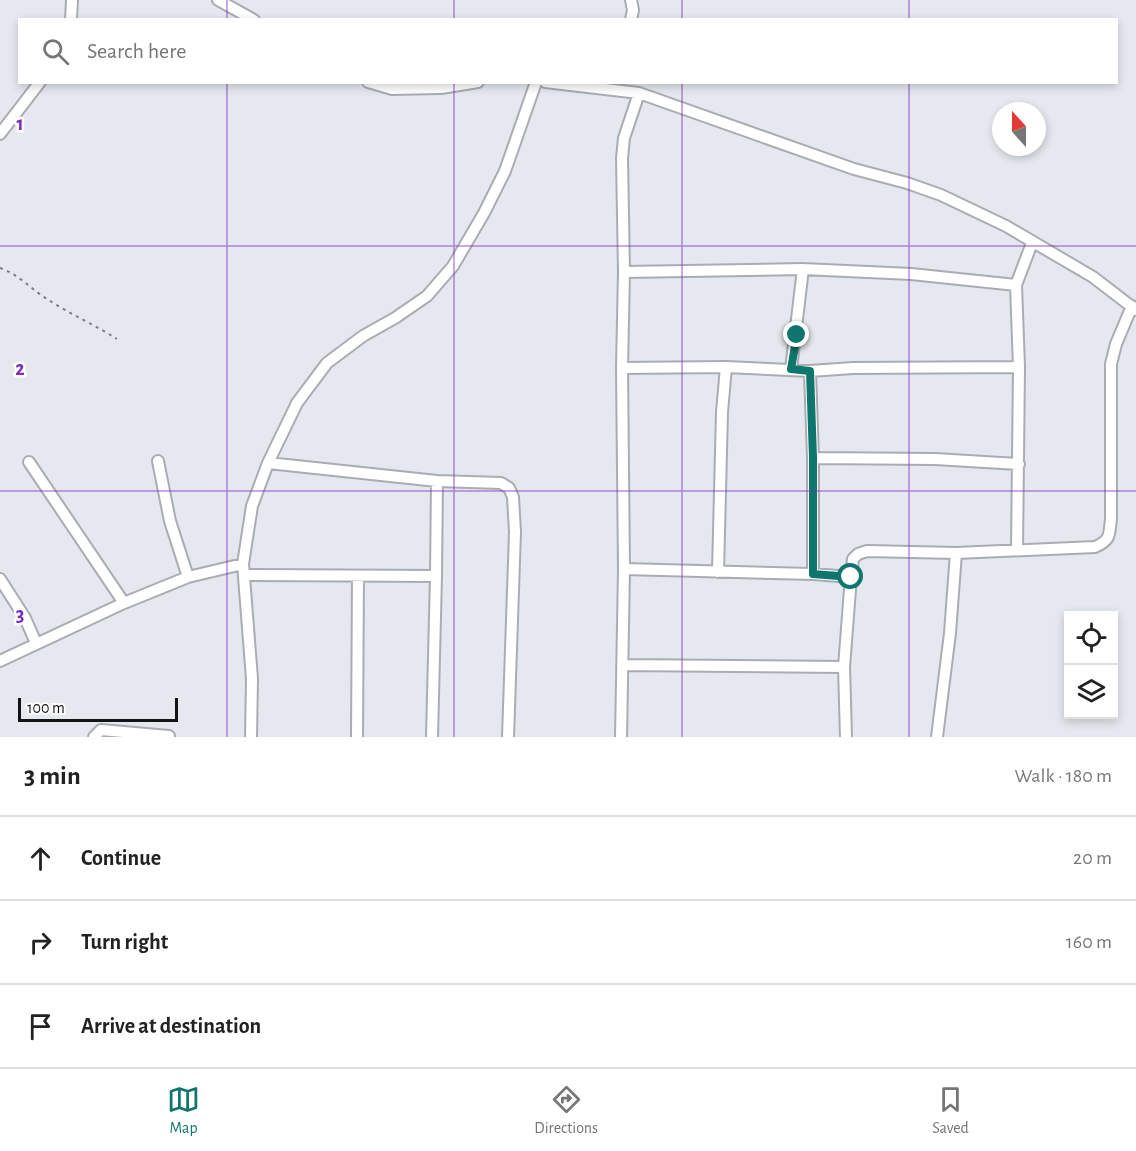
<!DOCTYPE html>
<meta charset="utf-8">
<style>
:root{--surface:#fff;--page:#f6f6f6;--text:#222;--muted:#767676;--line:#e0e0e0;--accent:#0f766e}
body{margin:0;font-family:"Alegreya Sans",sans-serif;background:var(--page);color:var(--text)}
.controls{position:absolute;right:18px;bottom:18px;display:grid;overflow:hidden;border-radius:0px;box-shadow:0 3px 9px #0003}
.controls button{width:54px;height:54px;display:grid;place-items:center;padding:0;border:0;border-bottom:2px solid var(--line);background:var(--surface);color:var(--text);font:30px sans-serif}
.compass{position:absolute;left:992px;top:102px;width:54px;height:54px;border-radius:50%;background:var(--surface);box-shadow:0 3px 9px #0003;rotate:339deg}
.scale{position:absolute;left:18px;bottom:15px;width:160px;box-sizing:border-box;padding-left:6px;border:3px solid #111315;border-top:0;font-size:16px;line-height:21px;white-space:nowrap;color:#111315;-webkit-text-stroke:4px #fff;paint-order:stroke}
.stop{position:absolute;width:18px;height:18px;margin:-14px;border:4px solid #0f766e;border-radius:50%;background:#fff}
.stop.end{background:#0f766e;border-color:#fff;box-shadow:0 2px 6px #0008}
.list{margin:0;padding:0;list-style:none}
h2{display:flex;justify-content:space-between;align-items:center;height:78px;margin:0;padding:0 24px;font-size:26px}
h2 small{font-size:20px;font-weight:400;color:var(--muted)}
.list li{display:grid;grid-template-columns:39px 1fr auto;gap:18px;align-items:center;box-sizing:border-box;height:84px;padding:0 24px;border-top:2px solid var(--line)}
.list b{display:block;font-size:22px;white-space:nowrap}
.list em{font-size:20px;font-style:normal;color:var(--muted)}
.icon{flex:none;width:33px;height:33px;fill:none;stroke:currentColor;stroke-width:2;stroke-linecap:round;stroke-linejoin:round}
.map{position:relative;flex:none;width:1136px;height:737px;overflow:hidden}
.search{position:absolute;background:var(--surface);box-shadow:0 3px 9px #0003;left:18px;right:18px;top:18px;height:66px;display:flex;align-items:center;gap:15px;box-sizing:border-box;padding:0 21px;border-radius:0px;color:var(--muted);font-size:22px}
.sheet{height:330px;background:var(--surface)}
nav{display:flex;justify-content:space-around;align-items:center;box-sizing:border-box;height:84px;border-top:2px solid var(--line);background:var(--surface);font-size:16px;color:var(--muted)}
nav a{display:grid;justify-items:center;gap:3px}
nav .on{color:var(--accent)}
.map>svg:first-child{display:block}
</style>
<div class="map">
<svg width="1136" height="737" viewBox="0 0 1136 737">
<rect width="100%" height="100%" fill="#e5e9ef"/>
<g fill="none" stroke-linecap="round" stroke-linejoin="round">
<g stroke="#a9adb3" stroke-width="14">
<path id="street" d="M 218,0 L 254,20
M 71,20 L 72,0
M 631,20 L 633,10 L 631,0
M 368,82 L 392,89 L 441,88 L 478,82
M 545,82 L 639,93 L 854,169 L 907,183 L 941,195 L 1006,226 L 1093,277 L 1136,310
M 0,134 L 40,82
M 624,272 L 803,269 L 911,274 L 1016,285
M 622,368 L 726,367
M 791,369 L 803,269
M 810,371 L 813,458 L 813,574
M 813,458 L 935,459 L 1019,464
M 158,461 L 170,521 L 188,577
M 29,462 L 124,603
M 268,463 L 437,481 L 501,483 L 509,488 L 513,497 L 515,532 L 508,737
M 1017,550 L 1019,367 L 1016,285 L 1032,243
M 624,569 L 813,574 L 851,577
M 718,572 L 722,412 L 726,367 L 810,371 L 853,368 L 1019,367
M 244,575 L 436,576 L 432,737
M 436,576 L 437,481
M 0,579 L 25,618 L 36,643
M 0,661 L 124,603 L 188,577 L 243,564
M 622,665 L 844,667
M 94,737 L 101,730 L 169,736
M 251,737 L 252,679 L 243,564 L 252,506 L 268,463 L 297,403 L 327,363 L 363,336 L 395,318 L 427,296 L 453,266 L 484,213 L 505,171 L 536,82
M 357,737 L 358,576
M 621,737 L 624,569 L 622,368 L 624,272 L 622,158 L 624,138 L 639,93
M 846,737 L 844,667 L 851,577 L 853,559 L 858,554 L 867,551 L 956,553 L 1095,547 C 1111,540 1109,535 1111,519 L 1111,364 L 1116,344 L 1132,306
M 937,737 L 950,633 L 956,553"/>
</g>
<path stroke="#7b7e82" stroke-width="2" stroke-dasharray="3 4.5" stroke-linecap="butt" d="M 0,268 C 18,274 31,289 47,299 C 70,314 95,325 117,339"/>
<use href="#street" stroke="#fff" stroke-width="10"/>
</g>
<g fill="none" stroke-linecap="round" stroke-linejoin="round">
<path stroke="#0f766e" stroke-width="8" d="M 797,335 L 791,369 L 810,371 L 813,458 L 813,574 L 851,577"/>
</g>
<path fill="none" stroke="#7b2cbf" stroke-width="1.5" stroke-opacity="0.55" d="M 227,0 L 227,20M 454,0 L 454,20M 682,0 L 682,20M 909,0 L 909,20M 227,82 L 227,737M 454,82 L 454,737M 682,82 L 682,737M 909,82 L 909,737M 0,246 L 1136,246M 0,491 L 1136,491"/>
<g font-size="20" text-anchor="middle" font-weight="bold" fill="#7b2cbf" stroke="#fff" stroke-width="5" stroke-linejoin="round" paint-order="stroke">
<text x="20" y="130">1</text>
<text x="20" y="375">2</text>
<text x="20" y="621">3</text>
</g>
</svg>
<div class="controls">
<button><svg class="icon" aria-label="locate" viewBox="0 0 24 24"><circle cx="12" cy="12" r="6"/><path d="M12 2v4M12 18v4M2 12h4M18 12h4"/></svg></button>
<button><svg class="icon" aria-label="layers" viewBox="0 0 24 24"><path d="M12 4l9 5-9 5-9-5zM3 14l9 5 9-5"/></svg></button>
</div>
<svg class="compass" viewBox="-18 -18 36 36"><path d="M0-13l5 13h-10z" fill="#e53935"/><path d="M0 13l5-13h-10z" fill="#767676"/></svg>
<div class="scale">100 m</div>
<div class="stop" style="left:851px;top:577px"></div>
<div class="stop end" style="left:797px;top:335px"></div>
<div class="search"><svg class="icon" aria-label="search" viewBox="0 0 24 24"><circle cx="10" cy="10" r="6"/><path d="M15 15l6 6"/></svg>Search here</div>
</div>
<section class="sheet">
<h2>3 min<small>Walk · 180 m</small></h2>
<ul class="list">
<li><svg class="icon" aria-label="ahead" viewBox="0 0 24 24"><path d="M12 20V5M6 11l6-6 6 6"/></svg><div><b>Continue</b></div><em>20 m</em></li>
<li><svg class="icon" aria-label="right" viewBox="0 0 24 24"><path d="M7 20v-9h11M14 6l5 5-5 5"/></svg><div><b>Turn right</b></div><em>160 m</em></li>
<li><svg class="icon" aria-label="arrive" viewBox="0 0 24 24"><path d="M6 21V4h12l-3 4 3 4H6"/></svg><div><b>Arrive at destination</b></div></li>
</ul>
</section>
<nav>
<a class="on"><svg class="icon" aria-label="map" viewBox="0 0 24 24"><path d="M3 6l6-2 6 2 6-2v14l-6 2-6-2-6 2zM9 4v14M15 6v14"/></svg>Map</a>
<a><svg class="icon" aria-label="directions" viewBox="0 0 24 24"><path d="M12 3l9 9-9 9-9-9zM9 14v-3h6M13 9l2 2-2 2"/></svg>Directions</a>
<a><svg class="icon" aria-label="saved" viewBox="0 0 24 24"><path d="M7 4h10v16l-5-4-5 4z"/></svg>Saved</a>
</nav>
